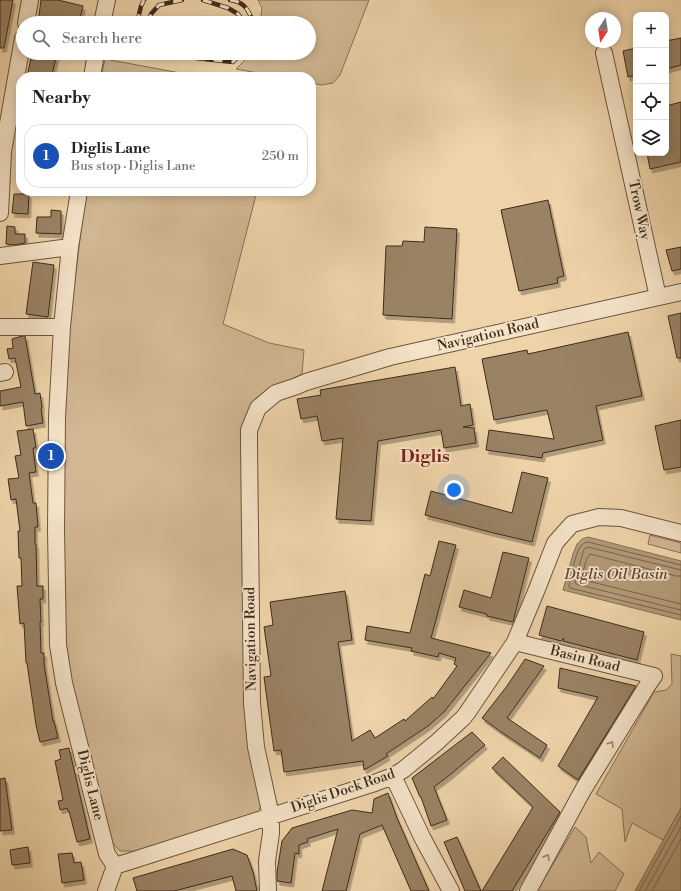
<!DOCTYPE html>
<meta charset="utf-8">
<style>
:root{--surface:#fff;--page:#f2f2f2;--text:#202124;--muted:#757577;--line:#e0e0e0;--accent:#8f2418}
body{margin:0;font-family:"Libre Bodoni",serif;background:var(--page);color:var(--text)}
.controls{position:absolute;right:12px;top:12px;display:grid;overflow:hidden;border-radius:8px;box-shadow:0 2px 10px #0003}
.controls button{width:36px;height:36px;display:grid;place-items:center;padding:0;border:0;border-bottom:1px solid var(--line);background:var(--surface);color:var(--text);font:20px sans-serif}
.compass{position:absolute;left:585px;top:12px;width:36px;height:36px;border-radius:50%;background:var(--surface);box-shadow:0 2px 10px #0003;rotate:192deg}
.you{position:absolute;left:454px;top:490px;width:14px;height:14px;margin:-10px;border:3px solid #fff;border-radius:50%;background:#1a73e8;box-shadow:0 0 0 6px #1a73e833}
.badge{display:grid;place-items:center;width:26px;height:26px;border-radius:50%;background:var(--accent);color:#fff;font-size:13px;font-weight:700}
.pin{position:absolute;translate:-50% -50%;border:2px solid #fff;box-shadow:0 1px 4px #0006}
.list{margin:0;padding:0;list-style:none}
h2{display:flex;justify-content:space-between;align-items:center;height:52px;margin:0;padding:0 16px;font-size:17px}
h2 small{font-size:13px;font-weight:400;color:var(--muted)}
.list li{display:grid;grid-template-columns:26px 1fr auto;gap:12px;align-items:center;box-sizing:border-box;height:64px;margin:0 8px 8px;padding:0 8px;border:1px solid var(--line);border-radius:16px}
.list b{display:block;font-size:15px;white-space:nowrap}
.list p{margin:0;font-size:13px;white-space:nowrap;color:var(--muted)}
.list em{font-size:13px;font-style:normal;color:var(--muted)}
.icon{flex:none;width:22px;height:22px;fill:none;stroke:currentColor;stroke-width:2;stroke-linecap:round;stroke-linejoin:round}
.map{position:relative;flex:none;width:681px;height:891px;overflow:hidden}
.search{position:absolute;background:var(--surface);box-shadow:0 2px 10px #0003;left:16px;top:16px;width:300px;height:44px;display:flex;align-items:center;gap:10px;box-sizing:border-box;padding:0 14px;border-radius:22px;color:var(--muted);font-size:15px}
.panel{position:absolute;background:var(--surface);box-shadow:0 2px 10px #0003;left:16px;top:72px;width:300px;height:124px;border-radius:16px}
.map>svg:first-child{display:block}
</style>
<div class="map">
<svg width="681" height="891" viewBox="0 0 681 891">
<defs>
<filter id="shadow"><feDropShadow dx="2.5" dy="4" stdDeviation="0" flood-color="#0004"/></filter>
</defs>
<rect width="100%" height="100%" fill="#efd4aa"/>
<filter id="stains"><feTurbulence type="fractalNoise" baseFrequency=".005" numOctaves="4"/><feColorMatrix values="0 0 0 0 .2 0 0 0 0 .09 0 0 0 0 .02 0 0 0 .5 -.17"/></filter>
<radialGradient id="worn" r=".72"><stop offset=".6" stop-color="#630" stop-opacity="0"/><stop offset="1" stop-color="#630" stop-opacity=".3"/></radialGradient>
<path fill="#d1b792" stroke="#887156" d="M 258,0 L 369,0 L 340,75 L 333,83 L 322,85 L 311,83 L 311,77 L 280,77 L 236,69 L 252,53 L 309,53 L 309,23 L 260,23 L 262,8 Z
M 105,59 L 202,77 L 101,77 Z
M 86,191 L 257,191 L 223,324 L 269,343 L 304,350 L 302,374 L 280,385 L 253,403 L 262,803 L 258,813 L 137,851 L 120,851 L 110,840 L 70,683 L 65,641 L 63,532 L 64,416 L 68,335 Z
M 650,535 L 681,543 L 681,553 L 648,544 Z
M 671,654 L 681,656 L 681,808 L 663,840 L 632,823 L 625,842 L 622,809 L 596,794 L 654,692 L 666,690 L 672,684 Z
M 575,827 L 586,837 L 591,863 L 599,852 L 624,874 L 615,891 L 537,891 Z"/>
<path fill="#b39b79" stroke="#846e53" d="M 588,537 L 681,561 L 681,620 L 563,590 L 573,554 L 577,544 L 582,539 Z
M 681,808 L 681,891 L 635,891 Z"/>
<g fill="none" stroke-linecap="round" stroke-linejoin="round">
<path stroke="#78634a" stroke-width="1" d="M 681,565 L 588,542 C 584,543 582,544 580,547 C 575,555 571,576 569,586 L 570,588 L 681,615
M 681,570 L 588,547 L 584,549 L 582,556 L 575,582 L 576,584 L 681,610
M 681,576 L 676,576 L 590,554 C 585,559 584,570 582,578 L 584,580 L 681,604
M 639,891 L 681,816
M 645,891 L 681,827
M 652,891 L 681,839"/>
</g>
<path fill="#9a8365" stroke="#3e2b1b" filter="url(#shadow)" d="M 0,0 L 13,0 L 4,48 L 0,48 Z
M 41,0 L 58,0 L 83,6 L 79,23 L 38,23 Z
M 681,38 L 681,65 L 666,69 L 666,41 Z
M 636,48 L 636,75 L 628,77 L 623,51 Z
M 32,53 L 57,53 L 52,75 L 49,74 L 48,77 L 27,77 Z
M 681,102 L 681,162 L 650,169 L 647,153 L 666,153 L 666,106 Z
M 14,194 L 29,194 L 28,214 L 12,213 Z
M 548,200 L 564,276 L 557,278 L 558,283 L 519,291 L 501,210 Z
M 51,210 L 61,211 L 61,234 L 36,233 L 37,217 L 51,217 Z
M 7,226 L 15,227 L 15,234 L 25,234 L 25,243 L 14,245 L 6,244 Z
M 425,227 L 457,229 L 452,319 L 383,315 L 386,246 L 402,246 L 403,241 L 424,242 Z
M 681,247 L 681,269 L 672,271 L 666,250 Z
M 33,262 L 54,265 L 48,317 L 26,314 Z
M 681,313 L 681,358 L 677,358 L 668,316 Z
M 628,332 L 642,396 L 596,406 L 603,440 L 543,453 L 542,458 L 486,450 L 489,430 L 554,439 L 547,410 L 494,420 L 482,359 L 527,350 L 528,354 Z
M 22,336 L 25,336 L 35,394 L 40,393 L 42,408 L 41,408 L 43,423 L 26,426 L 23,402 L 0,406 L 0,391 L 21,387 L 15,358 L 9,359 L 7,349 L 13,348 L 12,339 Z
M 455,367 L 461,406 L 470,404 L 473,425 L 463,427 L 474,428 L 476,443 L 444,448 L 441,430 L 378,441 L 371,521 L 336,519 L 343,438 L 322,441 L 317,416 L 301,419 L 297,399 L 321,395 L 320,390 Z
M 681,420 L 681,467 L 664,470 L 655,426 Z
M 33,429 L 36,448 L 33,448 L 36,472 L 29,473 L 33,503 L 36,503 L 38,527 L 35,527 L 35,544 L 36,544 L 37,586 L 43,586 L 43,599 L 40,599 L 41,622 L 40,622 L 41,653 L 44,653 L 44,664 L 53,721 L 54,721 L 58,738 L 40,742 L 36,725 L 27,663 L 26,663 L 24,623 L 20,624 L 18,599 L 17,586 L 22,586 L 21,558 L 19,558 L 18,531 L 20,531 L 16,499 L 11,500 L 8,479 L 19,478 L 15,456 L 21,455 L 17,431 Z
M 522,472 L 548,478 L 532,542 L 494,533 L 425,515 L 431,491 L 512,513 Z
M 439,541 L 456,545 L 431,638 L 491,653 L 444,712 L 428,726 L 386,754 L 388,756 L 364,770 L 363,761 L 284,772 L 281,750 L 274,751 L 264,677 L 271,676 L 264,627 L 273,625 L 270,602 L 345,591 L 352,640 L 338,642 L 352,741 L 370,730 L 375,738 L 404,719 L 405,721 L 432,697 L 433,699 L 457,666 L 454,664 L 456,658 L 439,653 L 438,657 L 411,651 L 412,648 L 365,640 L 367,626 L 410,633 L 425,574 L 430,576 Z
M 503,552 L 529,558 L 513,622 L 487,616 L 487,614 L 459,607 L 464,590 L 491,598 Z
M 547,606 L 644,632 L 637,660 L 563,641 L 564,638 L 561,641 L 539,635 Z
M 525,659 L 544,666 L 507,718 L 547,745 L 540,758 L 501,732 L 482,718 L 507,686 Z
M 560,668 L 636,686 L 578,780 L 558,766 L 598,697 L 558,688 Z
M 472,732 L 485,745 L 451,774 L 434,787 L 447,820 L 431,826 L 421,797 L 420,797 L 412,778 Z
M 69,748 L 90,839 L 77,842 L 69,811 L 68,811 L 67,808 L 60,810 L 58,801 L 63,800 L 55,761 L 61,759 L 59,750 Z
M 503,757 L 560,812 L 512,891 L 482,891 L 533,807 L 492,768 Z
M 5,778 L 12,830 L 0,831 L 0,779 Z
M 388,793 L 397,818 L 429,891 L 411,891 L 382,825 L 360,834 L 346,891 L 322,891 L 338,829 L 307,839 L 308,842 L 299,845 L 299,854 L 295,853 L 291,883 L 277,881 L 277,872 L 282,841 L 292,828 L 352,810 L 372,813 L 374,799 Z
M 457,837 L 481,891 L 465,891 L 444,842 Z
M 28,847 L 30,863 L 12,865 L 10,850 Z
M 233,849 L 247,855 L 253,872 L 257,891 L 236,891 L 232,876 L 174,891 L 137,891 L 133,878 Z
M 72,853 L 74,863 L 81,862 L 84,880 L 62,883 L 58,854 Z"/>
<g fill="none" stroke-linecap="round" stroke-linejoin="round">
<g stroke="#6a553f" stroke-width="18">
<path id="minor" d="M 26,23 L 30,0
M 102,23 L 107,0
M 604,53 L 658,297
M 92,77 L 96,53
M 79,191 L 70,247 L 62,327 L 57,417 L 56,530 L 58,645 L 64,683 L 107,854 L 115,866
M 0,213 L 3,152 L 23,38
M 0,256 L 70,247
M 0,327 L 62,327
M 0,373 L 5,372
M 515,642 L 654,676 L 647,686 L 583,790 L 528,891
M 393,776 L 423,839 L 451,891
M 115,866 L 372,784 L 393,776 L 403,770 L 436,743 L 463,718 L 467,713 L 515,642 L 537,589 L 555,543 L 572,524 L 599,517 L 621,518 L 681,533
M 106,891 L 115,866
M 268,891 L 267,861 L 271,833 L 271,816 L 256,747 L 252,703 L 249,442 L 249,430 L 258,408 L 276,393 L 297,386 L 306,382 L 390,357 L 681,292"/>
</g>
<use href="#minor" stroke="#f5e3c8" stroke-width="16"/>
<g stroke="#3e2b1b" stroke-width="4.5">
<path id="rail" d="M 203,0 L 228,8 L 238,14 L 245,23
M 230,0 C 246,2 248,11 254,23
M 137,23 L 141,6 L 144,0
M 150,23 L 149,20 L 151,14 L 159,5 L 182,0
M 160,53 L 204,59 L 233,62 L 242,53"/>
</g>
<use href="#rail" stroke="#f5e3c8" stroke-width="3" stroke-dasharray="9" stroke-linecap="butt"/>
</g>
<defs><path id="oneway-chevron" d="M-2-3.5L2.5 0L-2 3.5" fill="none" stroke-width="1.6" stroke-linecap="round" stroke-linejoin="round"/></defs>
<g stroke="#9a8772">
<use href="#oneway-chevron" transform="translate(611 744) rotate(-58)"/>
<use href="#oneway-chevron" transform="translate(547 857) rotate(-61)"/>
</g>
<g text-anchor="middle" dominant-baseline="central" stroke-width="3.5" stroke-linejoin="round" paint-order="stroke">
<g font-size="14" fill="#3e2b1b" stroke="#f5e3c8">
<text transform="translate(639 210) rotate(78)">Trow Way</text>
<text transform="translate(488 335) rotate(-13)">Navigation Road</text>
<text transform="translate(251 639) rotate(-91)">Navigation Road</text>
<text transform="translate(585 659) rotate(14)">Basin Road</text>
<text transform="translate(90 785) rotate(76)">Diglis Lane</text>
<text transform="translate(343 791) rotate(-19)">Diglis Dock Road</text>
</g>
<g font-size="15" font-style="italic" fill="#5b4732" stroke="#f5e3c8">
<text x="616" y="574">Diglis Oil Basin</text>
</g>
<g font-size="18" font-weight="bold" fill="#7a1f14" stroke="#f5e3c8">
<text x="425" y="456">Diglis</text>
</g>
</g>
<rect width="100%" height="100%" filter="url(#stains)"/>
<rect width="100%" height="100%" fill="url(#worn)"/>
</svg>
<div class="controls">
<button>+</button>
<button>−</button>
<button><svg class="icon" aria-label="locate" viewBox="0 0 24 24"><circle cx="12" cy="12" r="6"/><path d="M12 2v4M12 18v4M2 12h4M18 12h4"/></svg></button>
<button><svg class="icon" aria-label="layers" viewBox="0 0 24 24"><path d="M12 4l9 5-9 5-9-5zM3 14l9 5 9-5"/></svg></button>
</div>
<svg class="compass" viewBox="-18 -18 36 36"><path d="M0-13l5 13h-10z" fill="#e53935"/><path d="M0 13l5-13h-10z" fill="#757577"/></svg>
<div class="you"></div>
<div class="pin badge" style="left:51px;top:456px;background:#1a4fb4">1</div>
<div class="search"><svg class="icon" aria-label="search" viewBox="0 0 24 24"><circle cx="10" cy="10" r="6"/><path d="M15 15l6 6"/></svg>Search here</div>
<section class="panel">
<h2>Nearby<small></small></h2>
<ul class="list">
<li><span class="badge" style="background:#1a4fb4">1</span><div><b>Diglis Lane</b><p>Bus stop · Diglis Lane</p></div><em>250 m</em></li>
</ul>
</section>
</div>
